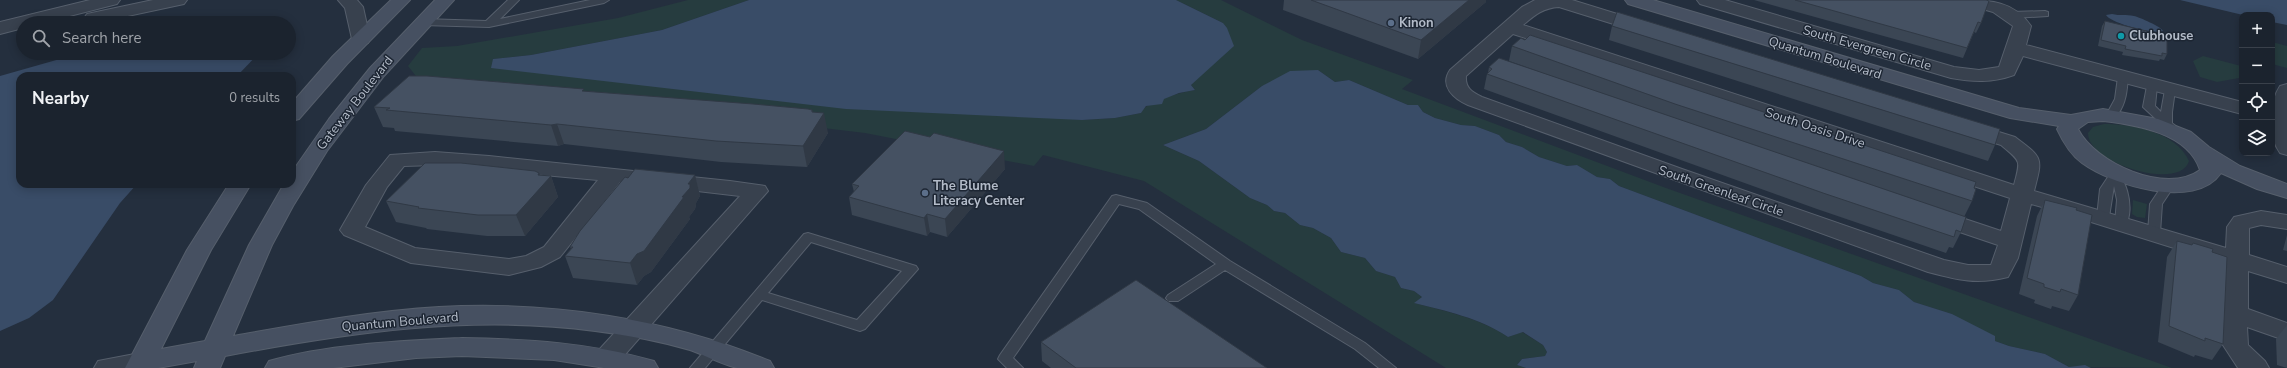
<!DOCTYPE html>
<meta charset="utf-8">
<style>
:root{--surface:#1b232e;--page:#282f3a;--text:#f1f3f6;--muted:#a0a4aa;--line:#39404a}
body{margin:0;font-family:"Nunito Sans",sans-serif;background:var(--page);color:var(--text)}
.controls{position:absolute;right:12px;top:12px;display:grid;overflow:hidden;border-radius:8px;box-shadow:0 2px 10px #0003}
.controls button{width:36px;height:36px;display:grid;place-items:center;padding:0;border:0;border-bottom:1px solid var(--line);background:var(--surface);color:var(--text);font:20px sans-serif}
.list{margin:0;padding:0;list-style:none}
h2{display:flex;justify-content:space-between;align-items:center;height:52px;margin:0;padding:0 16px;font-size:17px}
h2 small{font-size:13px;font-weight:400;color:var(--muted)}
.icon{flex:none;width:22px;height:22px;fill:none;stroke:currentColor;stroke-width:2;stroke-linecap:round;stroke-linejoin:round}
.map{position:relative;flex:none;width:2287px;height:368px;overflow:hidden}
.search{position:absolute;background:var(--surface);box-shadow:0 2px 10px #0003;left:16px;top:16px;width:280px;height:44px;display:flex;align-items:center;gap:10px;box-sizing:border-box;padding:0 14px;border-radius:22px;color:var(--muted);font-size:15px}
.panel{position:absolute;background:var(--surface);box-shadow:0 2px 10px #0003;left:16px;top:72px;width:280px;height:116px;border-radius:12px}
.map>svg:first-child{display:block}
</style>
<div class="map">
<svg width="2287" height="368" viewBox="0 0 2287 368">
<rect width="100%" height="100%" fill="#242f3e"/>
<path fill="#263c3f" d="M 688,0 L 749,0 L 662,30 L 531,55 L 493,59 L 1082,120 L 1115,118 L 1141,113 C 1145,101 1183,92 1195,90 L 1191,85 L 1223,23 L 1176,0 L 1221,0 L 1302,40 L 1413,80 L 1402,89 L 1666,188 L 2172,368 L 2069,367 L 2045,354 L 2009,346 L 1995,341 L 1952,314 L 1914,302 L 1899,290 L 1873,283 L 1861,276 L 1619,186 L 1610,179 L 1597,177 L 1577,165 L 1567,166 L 1539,157 L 1522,147 L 1506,142 L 1499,135 L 1475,126 L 1461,125 L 1435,118 L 1423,112 L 1418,105 L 1408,105 L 1349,80 L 1335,82 L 1318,70 L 1262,86 L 1206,129 L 1163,145 L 1199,161 L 1250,198 L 1267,205 L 1274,211 L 1285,213 L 1300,225 L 1313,228 L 1331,238 L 1341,252 L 1365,258 L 1376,271 L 1395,277 L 1401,288 L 1414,291 L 1422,297 L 1415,303 C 1447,312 1480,318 1508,337 L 1522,332 L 1543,345 L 1547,352 L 1545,356 L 1522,359 L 1517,365 L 1526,368 L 1446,368 L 1144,181 L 1043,155 L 1034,166 L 865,133 L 419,80 L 408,66 L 422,48 L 457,46 L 618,18 Z
M 2272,42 L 2287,46 L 2287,68 L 2272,64 Z
M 2203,56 L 2241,66 L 2239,78 L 2217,82 L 2200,77 L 2193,61 Z
M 2104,124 C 2133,124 2176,132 2189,161 C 2180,192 2087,163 2088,133 L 2093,127 Z
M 2133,200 L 2147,204 L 2145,218 L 2137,217 L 2132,214 Z"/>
<path fill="#394c67" d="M 749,0 L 1176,0 L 1223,23 L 1227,28 L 1234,46 L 1191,85 L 1195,90 L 1179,93 L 1164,99 L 1162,104 L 1146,106 L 1141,113 L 1115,118 L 1082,120 L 846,109 L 491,68 L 493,59 L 531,55 L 662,30 Z
M 2180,0 L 2287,0 L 2287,25 L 2272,22 L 2272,15 L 2243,15 Z
M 2112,14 C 2120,16 2126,14 2134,16 C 2139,17 2162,27 2163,31 C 2155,35 2110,23 2106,15 Z
M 81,53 L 259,53 L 237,76 L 20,76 L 20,184 L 137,184 L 120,203 L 53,300 L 29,318 L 0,331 L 0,76 Z
M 1318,70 L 1335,82 L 1349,80 L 1408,105 L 1418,105 L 1423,112 L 1435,118 L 1461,125 L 1475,126 L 1499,135 L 1506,142 L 1522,147 L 1539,157 L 1567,166 L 1577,165 L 1597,177 L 1610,179 L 1619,186 L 1861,276 L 1873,283 L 1899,290 L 1914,302 L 1952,314 L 1995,336 L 1995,341 L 2009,346 L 2045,354 L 2069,367 L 2085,365 L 2091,368 L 1526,368 L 1517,365 L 1522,359 L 1545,356 L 1547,352 L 1543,345 L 1523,332 L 1508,337 C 1480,318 1446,311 1414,303 L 1422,297 L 1414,291 L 1401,288 L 1395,277 L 1376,271 L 1365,258 L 1341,252 L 1331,238 L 1313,228 L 1300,225 L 1285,213 L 1274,211 L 1267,205 L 1250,198 L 1199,161 L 1163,145 L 1206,129 L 1262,86 L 1290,71 Z"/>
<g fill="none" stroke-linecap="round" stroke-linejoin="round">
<g stroke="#565f6c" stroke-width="2">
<path id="lane" d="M 508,0 L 519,0 L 500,19 L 590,0 L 609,0 L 604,3 L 489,27 L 423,25 L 418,22 L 423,19 L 486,21 Z
M 2045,11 L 2048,12 L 2048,16 L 2012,18 L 2007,15 L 2012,12 Z
M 2123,74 L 2128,77 C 2127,90 2126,103 2118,114 L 2103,118 L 2099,117 L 2097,115 L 2099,113 L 2109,110 L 2115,99 L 2118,77 Z
M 2152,83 L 2157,86 L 2155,106 L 2161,112 L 2165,90 L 2170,87 L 2175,90 L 2172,112 L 2172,123 L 2181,131 L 2179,133 L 2171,133 L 2143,107 L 2147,86 Z
M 2107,165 C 2126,170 2136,210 2125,226 L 2117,226 L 2115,223 L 2117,200 L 2114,186 L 2109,217 L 2103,221 L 2097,217 L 2100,189 L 2108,177 L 2101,169 Z
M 2178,182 L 2182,183 L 2184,186 L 2182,189 L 2170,192 L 2162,204 L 2160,233 L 2158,236 L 2150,236 L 2148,233 L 2150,204 L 2162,186 Z
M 1116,195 L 1147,203 L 1230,261 L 1365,343 L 1396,368 L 1379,368 L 1355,349 L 1225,270 L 1178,301 L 1168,301 L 1166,298 L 1168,295 L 1216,264 L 1139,209 L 1119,204 L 1013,358 L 1023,368 L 1007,368 L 998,359 L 1000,355 L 1112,196 Z
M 808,233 L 916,266 L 918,269 L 865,329 L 860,331 L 762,300 L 705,368 L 690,368 L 804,234 ZM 811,242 L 902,271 L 857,320 L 768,293 Z"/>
</g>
<g stroke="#565f6c" stroke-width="2">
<path id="street" d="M 90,0 L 120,0 L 117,4 L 42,23 L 23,23 L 23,28 L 0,34 L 0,22 Z
M 153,0 L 187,0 L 184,4 L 95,23 L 87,22 L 84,18 L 87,14 Z
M 338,0 L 357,0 L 363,7 L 370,39 L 368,43 L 361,45 L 354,43 L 352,39 L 345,8 Z
M 1535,0 L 1572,0 L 2015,137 C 2043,158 2043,157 2034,191 L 2226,248 L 2227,227 L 2234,217 L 2261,211 L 2287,215 L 2287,229 L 2261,225 L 2249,228 L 2249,255 L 2287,267 L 2287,283 L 2248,271 L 2248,309 L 2287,323 L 2287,341 L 2247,327 L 2248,345 L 2265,361 L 2269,368 L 2238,368 L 2221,342 L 2225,264 L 2056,211 L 2031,204 L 2018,258 L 2008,277 C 1977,285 1958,280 1928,272 L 1468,105 C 1454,99 1439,86 1450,70 L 1522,7 ZM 1559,7 L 2001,145 C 2021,162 2021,159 2014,185 L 1523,25 C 1535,15 1543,8 1559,7 ZM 1513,34 L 2010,198 L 2001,231 L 1935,209 L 1927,211 L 1924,216 L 1927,221 L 1998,245 L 1991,265 L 1968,265 L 1944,260 L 1682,169 L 1482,97 C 1472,92 1465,88 1466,76 Z
M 1697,0 L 1725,0 L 1954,67 L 1979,70 L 1999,67 L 2013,26 L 1993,12 L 1965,4 L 1962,0 C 1990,0 2014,1 2031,26 L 2026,45 L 2242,102 L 2242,114 L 2023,56 L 2014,75 C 1992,83 1973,82 1951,78 L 1700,4 Z
M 2287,84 L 2287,155 L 2280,153 C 2268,137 2269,102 2280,86 Z
M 435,152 L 489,156 L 730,181 L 765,186 L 768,191 L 615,366 L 607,368 L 597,366 L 593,359 L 597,352 L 740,196 L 620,182 L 560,257 L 541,267 L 509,275 L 411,263 L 344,235 L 340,230 L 366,185 L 390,155 ZM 435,165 L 598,180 L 544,247 L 526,256 L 509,259 L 415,248 L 365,227 L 387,187 L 404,166 Z
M 140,353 L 149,355 L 153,362 L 150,368 L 94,368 L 98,361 Z"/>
</g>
<g stroke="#565f6c" stroke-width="2">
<path id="secondary" d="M 391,0 L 410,0 L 347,64 L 299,119 L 292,121 L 292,103 L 333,56 Z
M 435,0 L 454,0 L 384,76 L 327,151 L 293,206 L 272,245 L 233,336 C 301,324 370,311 439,307 C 552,301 666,318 770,361 L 774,368 C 762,368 750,368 738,368 C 728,367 702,354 690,350 C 659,341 627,335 595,331 C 470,314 347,333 225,356 L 220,368 L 194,368 L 197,361 L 158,368 L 125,368 L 187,250 L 229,184 L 251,184 L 211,250 L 161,349 L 205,341 L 249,245 L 284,184 L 292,184 L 292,172 L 329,119 L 370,68 Z
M 1625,0 L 1653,0 L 2019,108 L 2071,115 L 2103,109 L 2158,119 L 2191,132 L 2209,147 L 2240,166 L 2287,184 L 2287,198 L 2257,189 L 2221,173 C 2195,211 2112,185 2082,163 C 2070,154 2063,142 2057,129 L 2059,126 L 2010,118 L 1628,4 ZM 2103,121 C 2137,125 2188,133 2200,170 C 2166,195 2095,163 2078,129 L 2088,122 Z
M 462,338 C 527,339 592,343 654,361 L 658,368 L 605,368 L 554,360 L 462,356 L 416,358 L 333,368 L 265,368 L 269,361 C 327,344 401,341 462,338 Z"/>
</g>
<use href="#lane" fill="#38414e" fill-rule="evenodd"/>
<use href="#street" fill="#38414e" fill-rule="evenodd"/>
<use href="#secondary" fill="#465061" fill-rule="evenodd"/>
</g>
<path fill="#3b4654" d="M 1284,0 L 1486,0 L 1486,2 L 1418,59 L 1283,10 Z
M 1754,0 L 1986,0 L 1981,23 L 1976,33 L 1974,32 L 1963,58 Z
M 2105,21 L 2167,54 L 2164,60 L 2160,59 L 2159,61 L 2122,55 L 2123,52 L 2098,46 L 2102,26 Z
M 1612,26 L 1995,145 L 1988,161 L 1609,40 Z
M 1512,46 L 1974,188 L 1972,201 L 1964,217 L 1961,232 L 1953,248 L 1949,247 L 1946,253 L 1817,209 L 1484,89 L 1487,74 L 1488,73 L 1489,67 L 1565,81 L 1509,61 Z
M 585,91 L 812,110 L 813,112 L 828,133 L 807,167 L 721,162 L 564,144 L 558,146 L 395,131 L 394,128 L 383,127 L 374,107 Z
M 1005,169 L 947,237 L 930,232 L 927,236 L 852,215 L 849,197 L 854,192 L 852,184 Z
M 539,173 L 540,175 L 551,176 L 558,197 L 525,236 L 487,236 L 427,229 L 426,228 L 396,222 L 386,201 Z
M 695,175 L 700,196 L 696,203 L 696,205 L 695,209 L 689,217 L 690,219 L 651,272 L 644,276 L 637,285 L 573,278 L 565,256 L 571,249 L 570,247 L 628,178 Z
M 2045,200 L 2076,210 L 2078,295 L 2069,311 L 2052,306 L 2051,309 L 2034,303 L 2035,300 L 2019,294 L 2037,216 Z
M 2287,235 L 2287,251 L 2283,250 Z
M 2177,241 L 2191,245 L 2193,243 L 2212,252 L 2223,344 L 2212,360 L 2195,355 L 2194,357 L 2158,342 L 2167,257 Z
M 2287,325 L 2287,368 L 2277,365 L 2276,339 Z
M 1041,342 L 1267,368 L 1051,368 L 1042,361 Z"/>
<path fill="#303945" d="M 1469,0 L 1486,0 L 1486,2 L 1418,59 L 1421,40 Z
M 812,110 L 815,126 L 824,113 L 828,133 L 807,167 L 803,146 Z
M 557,124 L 564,144 L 558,146 L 551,125 Z
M 1004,151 L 1005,169 L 947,237 L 945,219 Z
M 539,173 L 543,184 L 551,176 L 558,197 L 525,236 L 516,215 L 538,175 Z
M 695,175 L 700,196 L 696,203 L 696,205 L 695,209 L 689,217 L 690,219 L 651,272 L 644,276 L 637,285 L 630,263 Z
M 927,214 L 930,232 L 927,236 L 924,218 Z"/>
<path fill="#455162" stroke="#303945" d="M 1311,0 L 1469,0 L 1421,40 Z
M 1795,0 L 1986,0 L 1989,1 L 1981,23 L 1978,22 L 1967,48 Z
M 1617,12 L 2000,129 L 1995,145 L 1612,26 Z
M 2105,21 L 2167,36 L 2167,54 L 2162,53 L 2162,56 L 2125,49 L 2126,46 L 2101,40 Z
M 1530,35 L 1976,182 L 1974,188 L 1976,189 L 1972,201 L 1675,104 L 1512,46 L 1521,38 L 1525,40 Z
M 1499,58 L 1966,217 L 1961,232 L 1956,230 L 1954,237 L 1823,193 L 1487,74 L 1492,69 L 1489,67 Z
M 409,76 L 427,76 L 584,89 L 582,91 L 753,104 L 808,109 L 812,110 L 812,112 L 824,113 L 803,146 L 716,141 L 557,124 L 551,125 L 386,110 L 390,108 L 374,107 Z
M 905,131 L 930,137 L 934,133 L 1004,151 L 945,219 L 927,214 L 924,218 L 849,197 L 859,186 L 852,184 Z
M 425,163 L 461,163 L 535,171 L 539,173 L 538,175 L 551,176 L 516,215 L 478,215 L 418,208 L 419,207 L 386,201 Z
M 635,169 L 695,175 L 688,184 L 690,184 L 690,188 L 682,197 L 684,197 L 644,251 L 637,254 L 630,263 L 565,256 L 573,247 L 570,247 L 580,231 L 625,177 L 628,178 Z
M 2045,200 L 2077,208 L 2076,210 L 2092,215 L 2078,295 L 2061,289 L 2060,292 L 2044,287 L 2044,284 L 2027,278 Z
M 2177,241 L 2192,245 L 2193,243 L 2213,249 L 2212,252 L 2227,257 L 2223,344 L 2205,338 L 2205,341 L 2169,326 Z
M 1136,280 L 1267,368 L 1076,368 L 1041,342 Z"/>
<g fill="#5c6f8a" stroke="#1d2633" stroke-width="1.5">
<circle cx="1391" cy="23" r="4"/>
<circle cx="925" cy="193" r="4"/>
</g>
<circle fill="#0f9aa8" stroke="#1d2633" stroke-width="1.5" cx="2121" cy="36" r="4"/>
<g text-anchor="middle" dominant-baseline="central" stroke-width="3" stroke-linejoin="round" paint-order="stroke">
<g font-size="13" font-weight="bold" fill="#b4bcc9" stroke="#1d2633" text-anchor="start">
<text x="1399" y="23">Kinon</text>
<text x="2129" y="36">Clubhouse</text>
<text x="933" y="186">The Blume<tspan x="933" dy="15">Literacy Center</tspan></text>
</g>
<g font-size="13" fill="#b4bcc9" stroke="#1d2633">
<text transform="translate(1867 48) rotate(16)">South Evergreen Circle</text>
<text transform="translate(1825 58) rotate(17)">Quantum Boulevard</text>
<text transform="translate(355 103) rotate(-52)">Gateway Boulevard</text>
<text transform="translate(1815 128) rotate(18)">South Oasis Drive</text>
<text transform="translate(1721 191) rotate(19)">South Greenleaf Circle</text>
<text transform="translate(400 322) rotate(-5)">Quantum Boulevard</text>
</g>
</g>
</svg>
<div class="controls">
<button>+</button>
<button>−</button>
<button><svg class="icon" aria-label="locate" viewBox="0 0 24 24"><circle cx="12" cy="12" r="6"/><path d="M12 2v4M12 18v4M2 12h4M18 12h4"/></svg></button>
<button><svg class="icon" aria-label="layers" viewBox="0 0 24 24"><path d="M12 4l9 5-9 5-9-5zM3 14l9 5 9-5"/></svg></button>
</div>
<div class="search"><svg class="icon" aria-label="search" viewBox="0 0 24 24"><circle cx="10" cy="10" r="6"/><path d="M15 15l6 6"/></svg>Search here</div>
<section class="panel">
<h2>Nearby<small>0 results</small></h2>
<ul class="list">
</ul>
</section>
</div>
